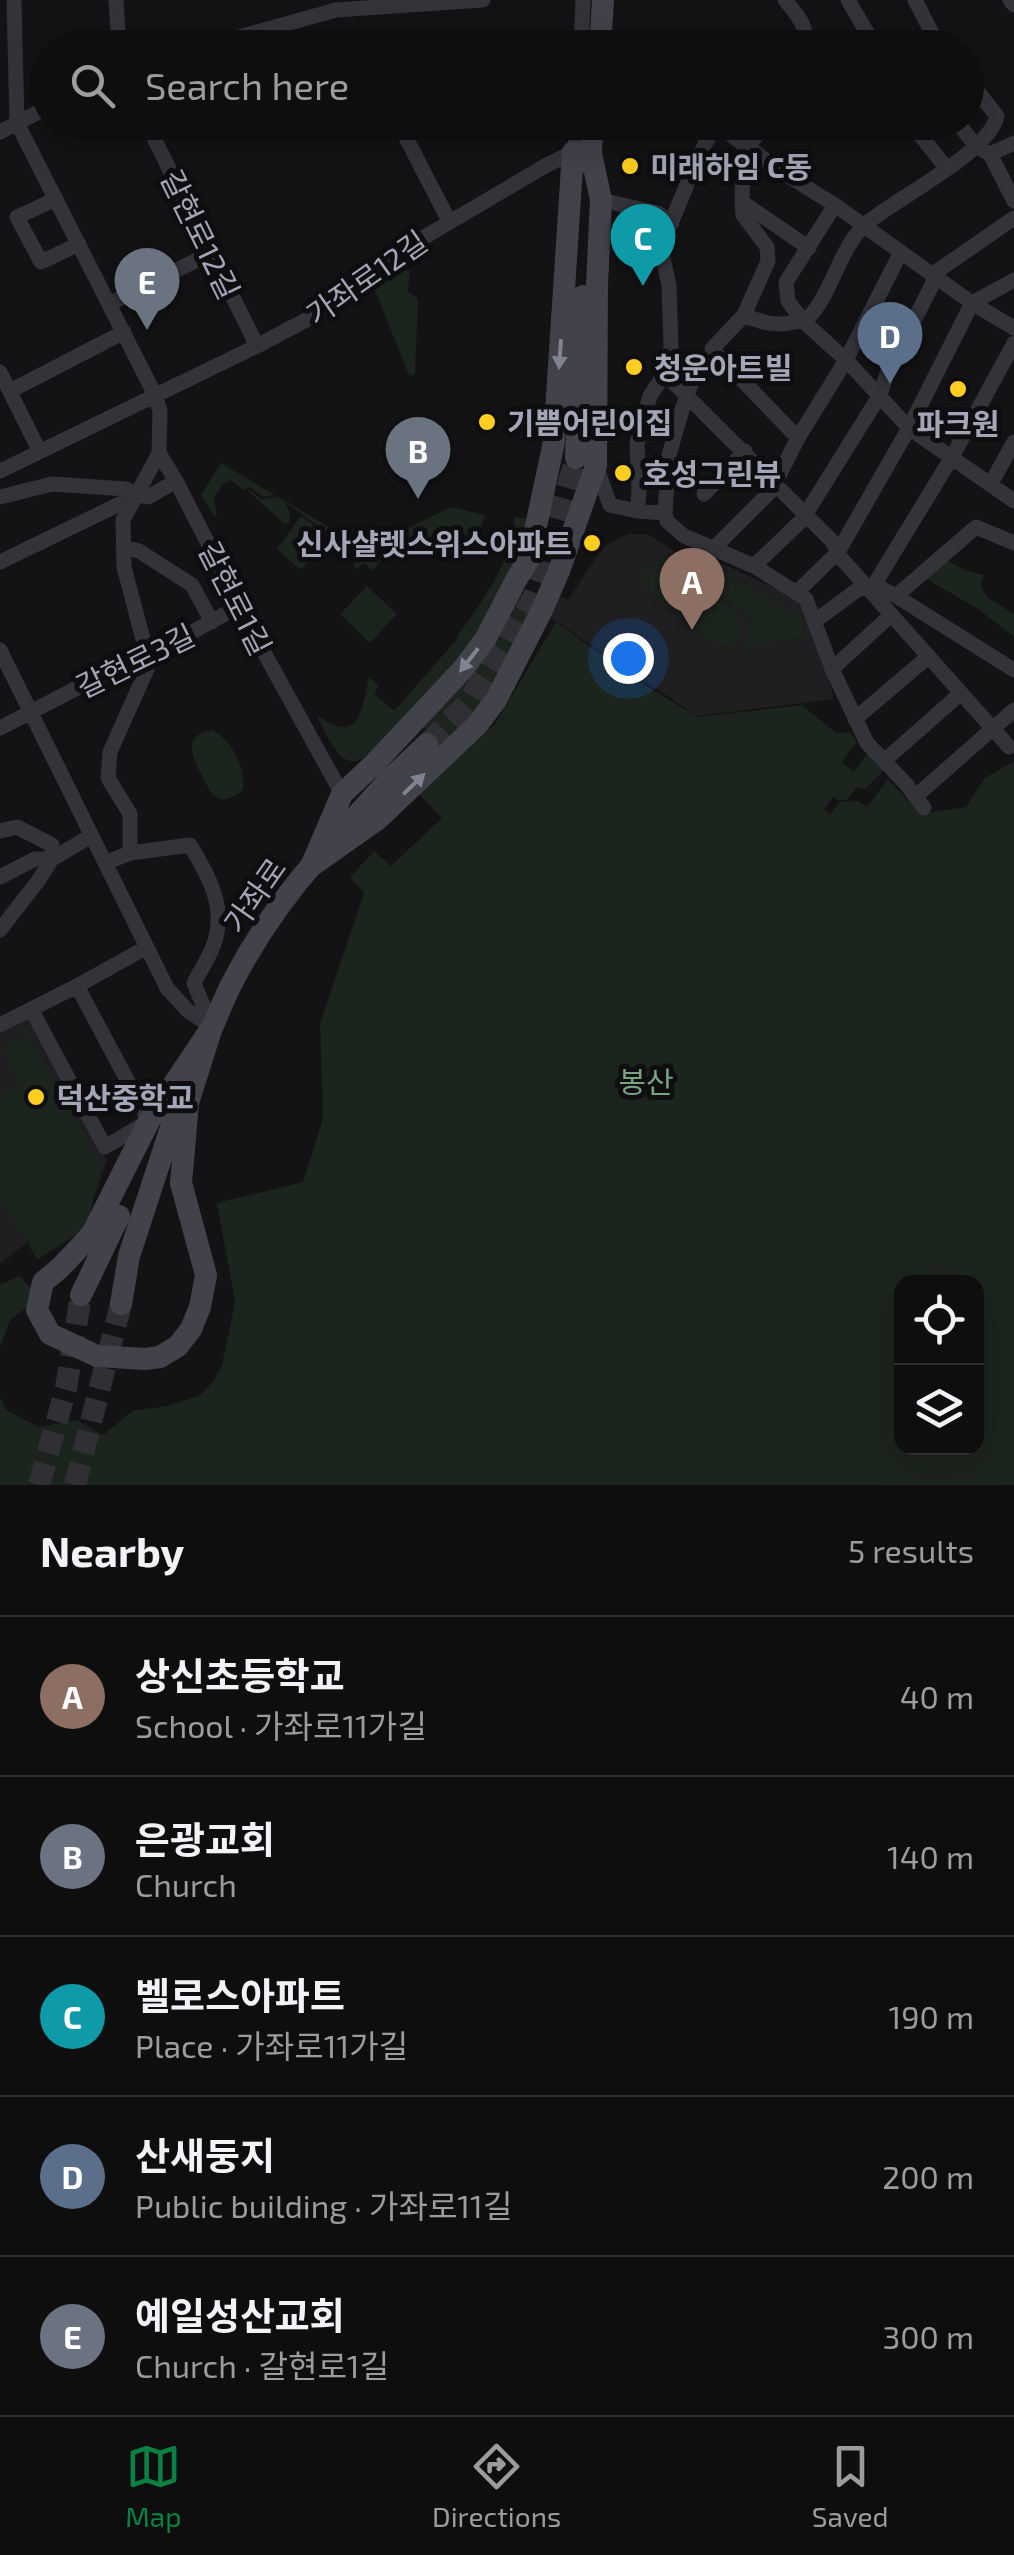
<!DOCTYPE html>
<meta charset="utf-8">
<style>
:root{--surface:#0e0e0f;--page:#171718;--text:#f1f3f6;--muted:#9b9c9e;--line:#2e2e2f;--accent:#0b8043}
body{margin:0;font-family:"Exo 2","Noto Sans KR",sans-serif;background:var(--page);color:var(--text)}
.controls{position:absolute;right:30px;bottom:30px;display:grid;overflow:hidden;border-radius:20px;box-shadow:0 10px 40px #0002}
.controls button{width:90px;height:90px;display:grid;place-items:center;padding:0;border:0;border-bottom:2px solid var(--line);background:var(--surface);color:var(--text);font:50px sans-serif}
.you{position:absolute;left:628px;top:658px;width:35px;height:35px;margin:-25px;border:8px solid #fff;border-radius:50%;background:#1a73e8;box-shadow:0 0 0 15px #1a73e833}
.badge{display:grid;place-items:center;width:65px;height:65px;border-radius:50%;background:var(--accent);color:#fff;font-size:32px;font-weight:700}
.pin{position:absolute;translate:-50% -82px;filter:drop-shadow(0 2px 5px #0008)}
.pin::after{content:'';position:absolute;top:52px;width:35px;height:30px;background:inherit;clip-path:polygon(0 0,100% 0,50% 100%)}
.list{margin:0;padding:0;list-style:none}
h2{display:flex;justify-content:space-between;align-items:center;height:130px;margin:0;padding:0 40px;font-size:42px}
h2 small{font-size:32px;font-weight:400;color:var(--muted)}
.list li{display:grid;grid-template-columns:65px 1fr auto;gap:30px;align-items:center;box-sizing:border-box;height:160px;padding:0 40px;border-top:2px solid var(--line)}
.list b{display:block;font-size:38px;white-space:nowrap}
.list p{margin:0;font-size:32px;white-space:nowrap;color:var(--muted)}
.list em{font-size:32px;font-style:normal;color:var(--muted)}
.icon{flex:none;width:55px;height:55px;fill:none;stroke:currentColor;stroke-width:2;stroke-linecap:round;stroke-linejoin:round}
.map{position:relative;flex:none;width:1014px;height:1485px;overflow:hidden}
.search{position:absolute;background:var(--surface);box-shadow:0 10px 40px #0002;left:30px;right:30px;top:30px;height:110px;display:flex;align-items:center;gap:25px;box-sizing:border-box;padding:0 35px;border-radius:55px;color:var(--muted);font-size:38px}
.sheet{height:930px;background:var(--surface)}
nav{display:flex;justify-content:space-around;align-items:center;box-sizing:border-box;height:140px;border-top:2px solid var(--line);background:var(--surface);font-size:28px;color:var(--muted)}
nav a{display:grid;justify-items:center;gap:5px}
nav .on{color:var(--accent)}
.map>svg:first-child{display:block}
</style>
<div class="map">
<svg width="1014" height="1485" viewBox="0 0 1014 1485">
<rect width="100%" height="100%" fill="#131214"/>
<path fill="#1f1e21" d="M 628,534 L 648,534 L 714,576 L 721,563 L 800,600 L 819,646 L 834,699 L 697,716 L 545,614 L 556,594 L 568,600 L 603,547 Z
M 28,1019 L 107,1160 L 87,1216 L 29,1241 L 0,1264 L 0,1034 Z"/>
<path fill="#1c241e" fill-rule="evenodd" d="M 407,270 L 410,271 L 408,291 L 418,299 L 415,374 L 412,376 L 408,373 L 373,285 L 376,281 Z
M 221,463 L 366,549 L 451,507 L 485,515 L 476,543 C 443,514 435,531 413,560 L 394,548 L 388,550 L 373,571 L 364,563 L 357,569 L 353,566 L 356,561 L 329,539 L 302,568 L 299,569 L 277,549 L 299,518 L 302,517 L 329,535 L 330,539 L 330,535 L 285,502 L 290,514 L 289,523 L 285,524 L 248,491 L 251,491 L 261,499 L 278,497 L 274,495 L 263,497 L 250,487 L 244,490 L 231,480 L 224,483 L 214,498 L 217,520 L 201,495 Z
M 514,517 L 527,519 L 520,548 L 510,575 L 472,643 L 377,747 C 371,752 364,759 357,761 C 337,766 324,728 316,714 C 357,747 362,712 369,677 L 379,686 L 374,694 L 394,711 L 458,638 L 458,635 C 479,607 517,553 514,517 Z
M 945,559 L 964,570 L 984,575 L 980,584 L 987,597 L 1014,614 L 1014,637 L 978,609 L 925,578 Z
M 659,561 L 669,563 L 737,614 L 742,633 C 738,644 729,648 718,646 L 648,592 C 638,579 644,565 659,561 Z
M 685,562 L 723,581 L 727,576 L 801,615 L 806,637 L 741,647 L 748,640 L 748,625 L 753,619 L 682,565 Z
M 367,586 L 397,614 L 370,643 L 340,614 Z
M 516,594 L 530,594 L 537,604 L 493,696 L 444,746 L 420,723 Z
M 556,622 L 641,683 L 698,717 L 802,705 L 836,733 L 851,732 L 857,743 L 849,751 L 842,763 L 854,771 L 868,753 L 884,770 L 865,789 L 857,787 L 848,799 L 839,801 L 833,797 L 824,809 L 830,814 L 839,802 L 857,801 L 867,807 L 888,779 L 920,814 L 966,807 L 985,778 L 1014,761 L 1014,1485 L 0,1485 L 0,1397 L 6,1410 L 39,1427 L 77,1420 L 103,1435 L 133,1411 L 167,1406 L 201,1395 L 213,1381 L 222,1366 L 235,1302 L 217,1203 L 303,1182 L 323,1119 L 320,1024 L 364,893 L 350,877 L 374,851 L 391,866 L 442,818 L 418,793 L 495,724 ZM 902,1282 L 976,1282 L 976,1448 L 902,1448 Z
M 212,730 C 231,739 247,769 243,790 C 237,794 229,801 221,799 C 210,797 206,782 201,774 C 191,754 183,735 212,730 Z
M 27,1034 L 101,1164 L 87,1228 L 37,1260 L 24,1235 L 38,1223 L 23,1235 L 24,1239 L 0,1198 L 0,1096 L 21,1084 L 2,1049 Z
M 19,1276 L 32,1289 L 32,1303 L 10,1320 L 0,1348 L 0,1285 Z"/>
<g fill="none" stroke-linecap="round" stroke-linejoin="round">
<path stroke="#303034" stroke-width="22" stroke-dasharray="22 11" stroke-linecap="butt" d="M 427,744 L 467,704 L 532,601 L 540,580 L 576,458
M 39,1485 L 66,1388 L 81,1295
M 75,1485 L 121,1304"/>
<path stroke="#33333a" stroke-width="15" d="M 14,0 L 17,123 L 155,395 L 160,411 L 159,453 L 176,481 L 261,647 L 342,794
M 116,0 L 119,48
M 785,0 C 797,15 810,28 805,48
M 848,0 L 876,48
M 915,0 L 935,39 L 943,48
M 1010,0 L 1014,5
M 199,48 L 336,10 L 483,0
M 581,48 L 583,0
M 146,122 L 257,346
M 398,122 L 449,221
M 713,122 L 785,174 L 835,205 L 972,303 L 1014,328
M 766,122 L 743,154 L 742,202 L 743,215 L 767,247 L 768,261 L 744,315 L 712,349 L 798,438
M 910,122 L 947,169
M 957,122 L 976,146 L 990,154 L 1014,201
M 0,132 L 48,107
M 573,152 L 581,122
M 990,154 L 1014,143
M 56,199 L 17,217 L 41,262 L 79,244
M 601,200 L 658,213 L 672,223
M 742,202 L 809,248
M 835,205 L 786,282 L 788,301 L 802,320 L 846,360 L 909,428 L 1014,501
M 972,303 L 1014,280
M 109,304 L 211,253
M 744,315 C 767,325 785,328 809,317 C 833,292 840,246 866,224 C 895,199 990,152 997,116 L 966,77
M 717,354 L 691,384 L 683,407 L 669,455 L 665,513 L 667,521 L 684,536 L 754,566 L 806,599 L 832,669 L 867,743 L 906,784 L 924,808
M 0,372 L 39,450
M 666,372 L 668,377 L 832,541 L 841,558 L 1009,747
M 10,391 L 124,332
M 596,466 L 610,505 L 637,511 L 665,513
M 0,471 L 257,346 L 306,320 L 333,301 L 369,270 L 399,252 L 545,166 L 573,152
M 990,485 L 1014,442
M 704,494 L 745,451
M 138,495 L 148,497 L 176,481
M 0,497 L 52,484 L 126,489 L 138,495 L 0,562
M 637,511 L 639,493 L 637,443 L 650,396 L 666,372 L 671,346 L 669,285 L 662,254 L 666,235 L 698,158 L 712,131 L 720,122
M 123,547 L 139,551 L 192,585 L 212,622
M 712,550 L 771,491 L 798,438 L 846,360 L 901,252
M 754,566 L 802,520 L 880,395 L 886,376 L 933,283 L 933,274 L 1014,218
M 874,585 L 952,457 L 1014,343
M 796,593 L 838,552 L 909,428 L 972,303
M 896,596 L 976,527 L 1014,543
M 814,622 L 857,590 L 874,585 L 896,596 L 1014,670
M 0,650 L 167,988 L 187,1010 L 212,1027
M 832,669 L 891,615
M 855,719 L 929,656
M 0,728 L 133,659 L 155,653 L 239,606
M 884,761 L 961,693
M 916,796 L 1014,710
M 0,831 L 17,827 L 52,845 L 52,859 L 35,859 L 0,877
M 130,853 L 190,845 C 207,873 226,905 215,941 C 211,955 201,969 194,983 L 212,1027
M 105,863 L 130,853 L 130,814 L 108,778 L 110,752 L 147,669 L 144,643 L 124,567 L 123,520 L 159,453
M 0,930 L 38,881 L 52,859 L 91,836
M 31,1009 L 105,1147 L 149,1121 L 77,986
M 0,1025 L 77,986 L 147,947"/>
<path stroke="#41424a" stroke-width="22" d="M 600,48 L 603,0
M 590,164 L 593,122
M 576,458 L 583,296
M 339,835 L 388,781 L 427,744
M 312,864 L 342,794 L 375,763 L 463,669 L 486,638 L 516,580 L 529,559 L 554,442 L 573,152
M 310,867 L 378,819 L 477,725 L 496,700 L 541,612 L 559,571 L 596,466 L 597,284 L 601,200 L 591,153
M 212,1027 L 188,1103 L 181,1183 L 206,1275 L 200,1307 L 191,1329 L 178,1346 L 160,1357 L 145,1359 L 97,1356 L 50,1334 L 37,1310 L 43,1282 L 60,1268 L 92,1234 L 149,1121 Z
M 207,1039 C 216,1020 223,1000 233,981 C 256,937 285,895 318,858
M 81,1295 L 119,1216
M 121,1304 L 129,1256 L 180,1100"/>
</g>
<defs><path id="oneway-solid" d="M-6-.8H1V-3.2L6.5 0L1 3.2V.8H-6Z" transform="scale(2.5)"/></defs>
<g fill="#818390">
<use href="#oneway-solid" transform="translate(560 354) rotate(94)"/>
<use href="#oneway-solid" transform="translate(469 660) rotate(128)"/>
<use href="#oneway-solid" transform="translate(414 784) rotate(-44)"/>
</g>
<g fill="#ffce20" stroke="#0e0d0f" stroke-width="4">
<circle cx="630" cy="166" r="10"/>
<circle cx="634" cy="367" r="10"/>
<circle cx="958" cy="389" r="10"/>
<circle cx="487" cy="422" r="10"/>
<circle cx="623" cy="473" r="10"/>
<circle cx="592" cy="543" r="10"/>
<circle cx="36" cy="1097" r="10"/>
</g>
<g text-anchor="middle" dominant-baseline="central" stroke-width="10" stroke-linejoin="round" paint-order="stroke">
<g font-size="30" font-weight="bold" fill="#a3a6b6" stroke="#0e0d0f" text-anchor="start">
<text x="650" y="166">미래하임 C동</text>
<text x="654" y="367">청운아트빌</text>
<text x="507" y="422">기쁨어린이집</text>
<text x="958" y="423" text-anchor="middle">파크원</text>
<text x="643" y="473">호성그린뷰</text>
<text x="572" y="543" text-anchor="end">신사샬렛스위스아파트</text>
<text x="56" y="1097">덕산중학교</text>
</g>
<g font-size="30" fill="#a3a6b6" stroke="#0e0d0f">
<text transform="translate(201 234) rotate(64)">갈현로12길</text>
<text transform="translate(366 277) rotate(-35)">가좌로12길</text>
<text transform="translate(236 598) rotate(63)">갈현로1길</text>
<text transform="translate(135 660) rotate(-26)">갈현로3길</text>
<text transform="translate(254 895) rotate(-55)">가좌로</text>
</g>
<g font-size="30" fill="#78a380" stroke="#0e0d0f">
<text x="646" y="1081">봉산</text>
</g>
</g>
</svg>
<div class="controls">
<button><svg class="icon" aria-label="locate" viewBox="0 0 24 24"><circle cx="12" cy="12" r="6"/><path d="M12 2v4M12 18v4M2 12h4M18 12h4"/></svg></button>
<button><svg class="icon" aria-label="layers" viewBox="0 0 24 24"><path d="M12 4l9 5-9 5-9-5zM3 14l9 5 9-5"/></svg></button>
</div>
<div class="you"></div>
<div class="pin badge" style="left:692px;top:630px;background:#8d6e63">A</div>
<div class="pin badge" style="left:418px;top:499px;background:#6b7280">B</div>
<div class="pin badge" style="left:643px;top:286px;background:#0f9aa8">C</div>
<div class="pin badge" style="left:890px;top:384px;background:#5c6f8a">D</div>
<div class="pin badge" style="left:147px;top:330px;background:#6b7280">E</div>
<div class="search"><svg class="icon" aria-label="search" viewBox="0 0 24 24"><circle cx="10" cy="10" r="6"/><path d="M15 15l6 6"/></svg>Search here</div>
</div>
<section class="sheet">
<h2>Nearby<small>5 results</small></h2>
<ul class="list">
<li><span class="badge" style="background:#8d6e63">A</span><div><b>상신초등학교</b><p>School · 가좌로11가길</p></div><em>40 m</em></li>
<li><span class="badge" style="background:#6b7280">B</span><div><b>은광교회</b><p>Church</p></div><em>140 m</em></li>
<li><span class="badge" style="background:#0f9aa8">C</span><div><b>벨로스아파트</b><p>Place · 가좌로11가길</p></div><em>190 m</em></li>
<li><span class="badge" style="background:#5c6f8a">D</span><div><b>산새둥지</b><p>Public building · 가좌로11길</p></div><em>200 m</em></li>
<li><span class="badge" style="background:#6b7280">E</span><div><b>예일성산교회</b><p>Church · 갈현로1길</p></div><em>300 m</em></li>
</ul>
</section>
<nav>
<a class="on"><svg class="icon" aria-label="map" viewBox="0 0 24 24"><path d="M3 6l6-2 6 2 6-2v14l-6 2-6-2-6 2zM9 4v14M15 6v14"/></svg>Map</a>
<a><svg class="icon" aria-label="directions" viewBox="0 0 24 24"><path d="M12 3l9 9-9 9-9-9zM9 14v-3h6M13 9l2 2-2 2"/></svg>Directions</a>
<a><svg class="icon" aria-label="saved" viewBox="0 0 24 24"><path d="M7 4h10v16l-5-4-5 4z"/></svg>Saved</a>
</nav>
